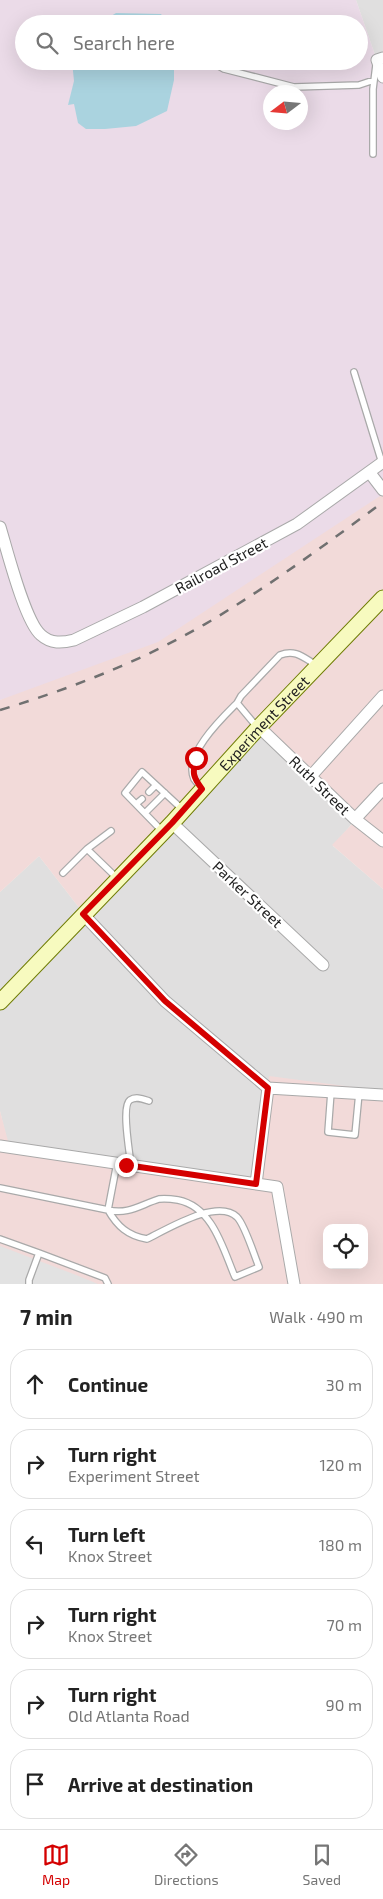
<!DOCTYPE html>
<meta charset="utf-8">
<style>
:root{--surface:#fff;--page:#f6f6f6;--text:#222;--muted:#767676;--line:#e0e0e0;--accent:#d40000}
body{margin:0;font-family:"Exo 2",sans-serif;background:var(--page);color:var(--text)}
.controls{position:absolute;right:15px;bottom:15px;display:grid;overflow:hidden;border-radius:10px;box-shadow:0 5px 20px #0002}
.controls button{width:45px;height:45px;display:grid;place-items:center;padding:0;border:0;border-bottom:1px solid var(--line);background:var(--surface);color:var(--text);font:25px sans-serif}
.compass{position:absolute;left:263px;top:85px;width:45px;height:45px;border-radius:50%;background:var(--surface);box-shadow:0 5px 20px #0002;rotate:254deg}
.stop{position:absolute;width:15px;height:15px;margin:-11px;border:4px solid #d40000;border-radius:50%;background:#fff}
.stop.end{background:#d40000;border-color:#fff;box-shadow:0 1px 5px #0008}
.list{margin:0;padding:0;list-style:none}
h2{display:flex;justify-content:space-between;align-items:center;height:65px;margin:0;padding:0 20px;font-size:21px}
h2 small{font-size:16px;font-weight:400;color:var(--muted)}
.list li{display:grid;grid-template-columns:32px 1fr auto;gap:15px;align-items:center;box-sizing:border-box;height:70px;margin:0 10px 10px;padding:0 10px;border:1px solid var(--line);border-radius:20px}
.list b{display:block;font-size:19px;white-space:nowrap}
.list p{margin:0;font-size:16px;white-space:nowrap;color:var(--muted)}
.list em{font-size:16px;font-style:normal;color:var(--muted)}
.icon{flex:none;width:28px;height:28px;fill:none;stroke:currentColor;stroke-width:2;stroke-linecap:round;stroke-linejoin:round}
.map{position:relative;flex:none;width:383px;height:1284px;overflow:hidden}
.search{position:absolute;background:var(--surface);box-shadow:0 5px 20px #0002;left:15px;right:15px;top:15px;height:55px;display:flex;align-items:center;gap:12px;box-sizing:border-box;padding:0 18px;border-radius:28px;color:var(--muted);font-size:19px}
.sheet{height:545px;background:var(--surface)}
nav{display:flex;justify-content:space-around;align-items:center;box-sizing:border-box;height:70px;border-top:1px solid var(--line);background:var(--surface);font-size:14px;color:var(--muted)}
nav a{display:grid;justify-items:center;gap:2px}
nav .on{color:var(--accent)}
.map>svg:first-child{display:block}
</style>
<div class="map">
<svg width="383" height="1284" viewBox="0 0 383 1284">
<rect width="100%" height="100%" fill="#f2efe9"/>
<path fill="#e0dfdf" d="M 356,0 L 383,0 L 383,78 Z
M 258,726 L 356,819 L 333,846 L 383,889 L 383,1091 L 260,1180 L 7,1141 L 0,1111 L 0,892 L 39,856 L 84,914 Z"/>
<path fill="#f2dad9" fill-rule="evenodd" d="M 383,494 L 383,889 L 332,845 L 356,820 L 258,727 L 84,914 L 39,856 L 0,892 L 0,700 Z
M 269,1076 L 383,1091 L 383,1284 L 0,1284 L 0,1111 L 8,1141 L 260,1179 ZM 327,1228 L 364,1228 L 364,1265 L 327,1265 Z"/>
<path fill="#ebdbe8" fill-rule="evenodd" d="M 0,0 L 356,0 L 383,78 L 383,494 L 158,642 L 0,700 ZM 24,24 L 359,24 L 359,61 L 24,61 ZM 270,92 L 300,92 L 300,122 L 270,122 Z"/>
<path fill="#e2e2e2" d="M 0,1246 L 76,1275 L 98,1284 L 0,1284 Z"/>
<path fill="#aad3df" d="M 116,13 L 161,14 L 168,24 L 98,24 Z
M 72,61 L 174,61 L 174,80 L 167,111 L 136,126 L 105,129 L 86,129 L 78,123 L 74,104 L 68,105 L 74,81 Z"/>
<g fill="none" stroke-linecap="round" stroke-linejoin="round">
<g stroke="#a9a9a9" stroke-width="8">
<path id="service" d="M 210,61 L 224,69 L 294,87 L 359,85 L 374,80
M 373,154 L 373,89 L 376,65
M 354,372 L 382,463
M 257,727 L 237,703 L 241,696 L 280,655 C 295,649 303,657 316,665
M 202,788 C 199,785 196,782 194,779 C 183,755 222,718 237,703
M 149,792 L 156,785
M 136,804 L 142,799
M 145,813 L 165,793
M 111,831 L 87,849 L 118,879
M 163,832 L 125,793 L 142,772 L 182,809
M 63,873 L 87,849
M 331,1092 L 328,1132 L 355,1135 L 359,1093
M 131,1166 C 130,1154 121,1106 130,1100 C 136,1096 143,1099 149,1101
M 0,1188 L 108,1210 C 128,1215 140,1205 159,1199 C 166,1198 172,1199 178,1200 C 213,1207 223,1249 235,1277 L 259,1267 C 254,1255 245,1225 237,1217 C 217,1198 166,1230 147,1239 C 128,1236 117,1226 108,1210 L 117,1163
M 0,1239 L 39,1253 L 29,1280 L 29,1284
M 39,1253 L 105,1278 L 108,1284"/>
</g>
<g stroke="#a9a9a9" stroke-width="13">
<path id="minor" d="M 383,58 L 377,60 L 383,77
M 370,473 L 383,490
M 0,527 C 7,550 25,622 41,635 C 51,644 62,643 74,640 L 143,607 L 297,524 L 383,462
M 259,727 L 355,819 L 383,841
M 311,776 L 383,696
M 355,819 L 383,789
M 172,823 L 323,965
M 83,914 L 165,1001 L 268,1088 L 256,1184
M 268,1088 L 383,1095
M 0,1146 L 277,1187 L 294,1284"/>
</g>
<g stroke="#707d05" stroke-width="17">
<g id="secondary">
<path id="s1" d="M 0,1002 L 172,823 L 258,728 L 383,598"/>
</g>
</g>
<use href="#service" stroke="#fff" stroke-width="5.5"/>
<use href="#minor" stroke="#fff" stroke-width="11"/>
<use href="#secondary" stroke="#f7fabf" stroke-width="15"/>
<path stroke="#707070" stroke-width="2.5" stroke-dasharray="10 10" stroke-linecap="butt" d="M 0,710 C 80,686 159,654 230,609 C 283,576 333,539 383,502"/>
</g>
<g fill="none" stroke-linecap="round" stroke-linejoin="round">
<path stroke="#d40000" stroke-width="6" d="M 126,1165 L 256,1184 L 268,1088 L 165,1001 L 83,914 L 172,823 L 202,789 C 193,777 192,773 196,758"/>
</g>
<g text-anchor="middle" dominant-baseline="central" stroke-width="4.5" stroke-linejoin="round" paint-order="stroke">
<g font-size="15" fill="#222" stroke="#fff">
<text transform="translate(221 565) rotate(-28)">Railroad Street</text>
<text stroke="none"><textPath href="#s1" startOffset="384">Experiment Street</textPath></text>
<text transform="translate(320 785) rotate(44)">Ruth Street</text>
<text transform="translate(248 894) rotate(43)">Parker Street</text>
</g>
</g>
</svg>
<div class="controls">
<button><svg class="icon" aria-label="locate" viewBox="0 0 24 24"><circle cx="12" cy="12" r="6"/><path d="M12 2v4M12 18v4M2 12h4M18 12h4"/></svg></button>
</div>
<svg class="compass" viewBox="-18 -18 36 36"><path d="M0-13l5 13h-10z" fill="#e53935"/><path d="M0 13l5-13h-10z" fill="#767676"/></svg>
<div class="stop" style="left:196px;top:758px"></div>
<div class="stop end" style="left:126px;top:1165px"></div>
<div class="search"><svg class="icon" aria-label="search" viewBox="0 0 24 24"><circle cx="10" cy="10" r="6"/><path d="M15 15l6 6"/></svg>Search here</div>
</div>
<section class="sheet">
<h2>7 min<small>Walk · 490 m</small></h2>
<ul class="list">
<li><svg class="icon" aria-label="ahead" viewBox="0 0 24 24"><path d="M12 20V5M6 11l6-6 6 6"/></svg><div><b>Continue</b></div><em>30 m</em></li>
<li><svg class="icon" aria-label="right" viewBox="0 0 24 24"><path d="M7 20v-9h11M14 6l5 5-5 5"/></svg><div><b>Turn right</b><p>Experiment Street</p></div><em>120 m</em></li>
<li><svg class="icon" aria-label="left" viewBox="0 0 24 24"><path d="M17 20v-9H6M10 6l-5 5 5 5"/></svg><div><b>Turn left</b><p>Knox Street</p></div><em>180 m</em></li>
<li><svg class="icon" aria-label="right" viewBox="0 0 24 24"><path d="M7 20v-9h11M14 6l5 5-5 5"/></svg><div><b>Turn right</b><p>Knox Street</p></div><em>70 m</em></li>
<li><svg class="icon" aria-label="right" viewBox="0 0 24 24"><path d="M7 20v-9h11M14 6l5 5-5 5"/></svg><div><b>Turn right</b><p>Old Atlanta Road</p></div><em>90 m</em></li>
<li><svg class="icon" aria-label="arrive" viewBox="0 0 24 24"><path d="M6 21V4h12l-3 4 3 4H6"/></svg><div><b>Arrive at destination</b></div></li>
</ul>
</section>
<nav>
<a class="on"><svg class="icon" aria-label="map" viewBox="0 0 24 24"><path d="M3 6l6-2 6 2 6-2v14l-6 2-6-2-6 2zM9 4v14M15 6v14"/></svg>Map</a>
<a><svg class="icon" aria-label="directions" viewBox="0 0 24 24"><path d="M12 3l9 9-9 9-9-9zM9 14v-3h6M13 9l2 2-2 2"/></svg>Directions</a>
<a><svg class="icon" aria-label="saved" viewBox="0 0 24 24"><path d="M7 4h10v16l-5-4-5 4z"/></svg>Saved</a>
</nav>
